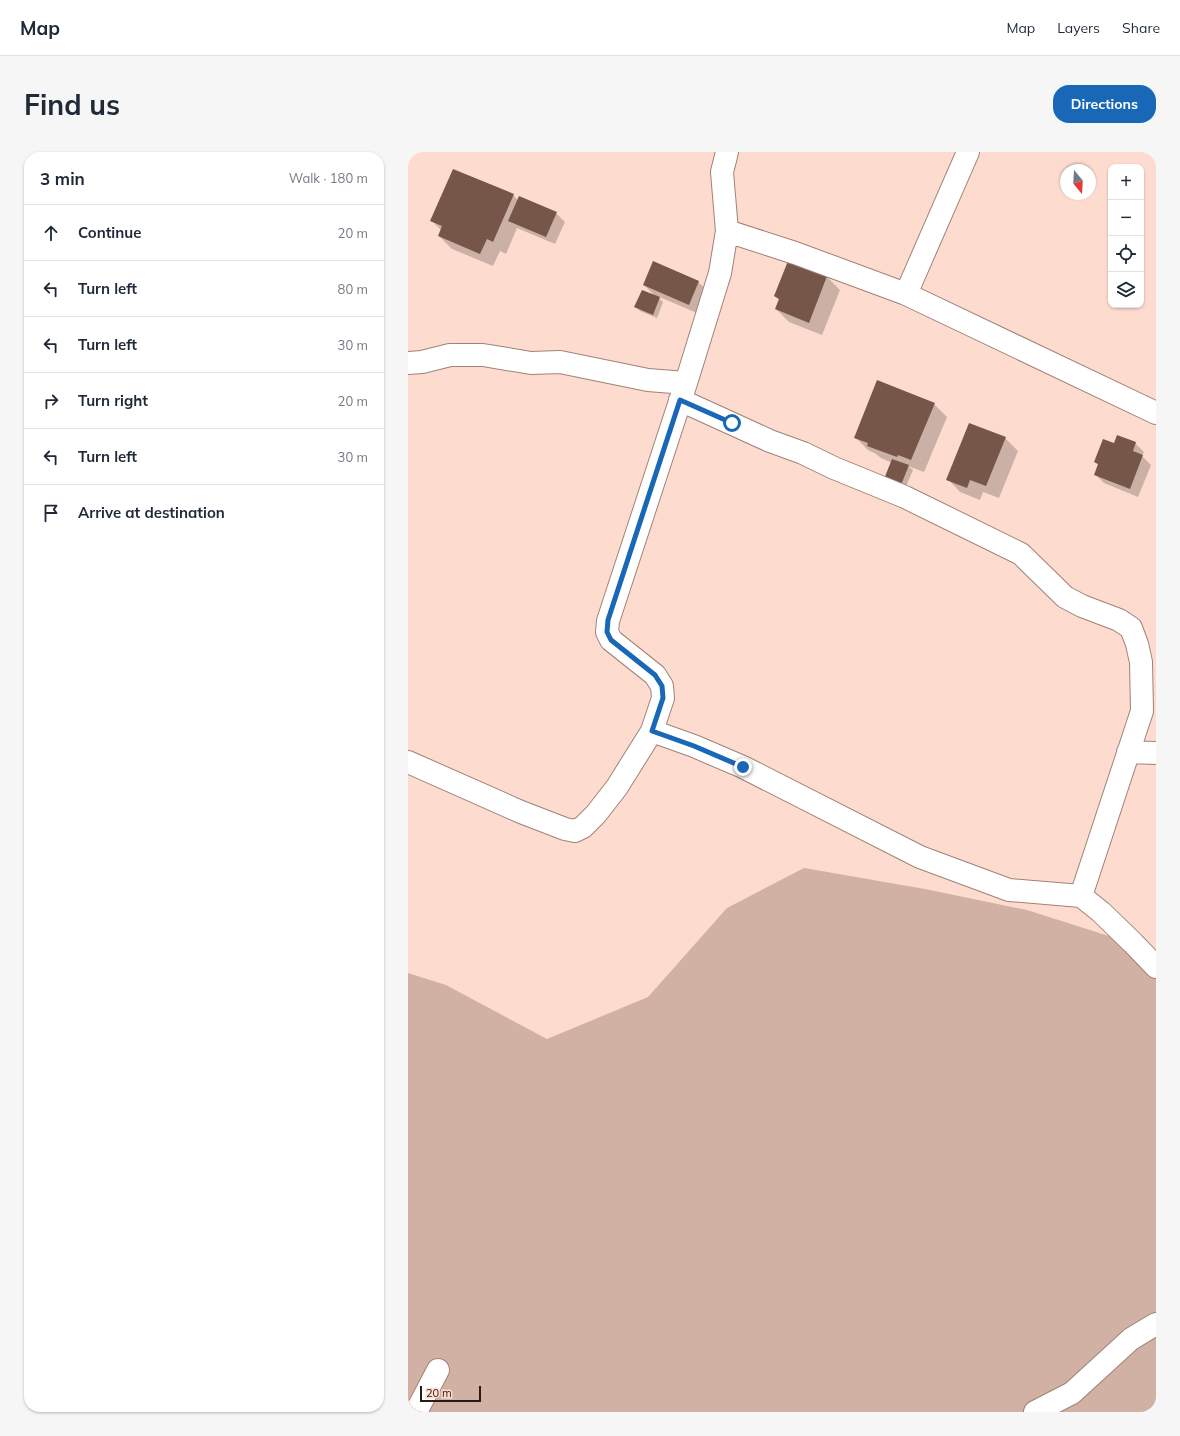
<!DOCTYPE html>
<meta charset="utf-8">
<style>
:root{--surface:#fff;--page:#f6f6f7;--text:#1f2937;--muted:#747a83;--line:#e0e1e3;--accent:#1968b7}
body{margin:0;font-family:Mulish,sans-serif;background:var(--page);color:var(--text)}
.controls{position:absolute;right:12px;top:12px;display:grid;overflow:hidden;border-radius:8px;box-shadow:0 1px 3px #0004}
.controls button{width:36px;height:36px;display:grid;place-items:center;padding:0;border:0;border-bottom:1px solid var(--line);background:var(--surface);color:var(--text);font:20px sans-serif}
.compass{position:absolute;left:652px;top:12px;width:36px;height:36px;border-radius:50%;background:var(--surface);box-shadow:0 1px 3px #0004;rotate:162deg}
.scale{position:absolute;left:12px;bottom:10px;width:61px;box-sizing:border-box;padding-left:4px;border:2px solid #261b16;border-top:0;font-size:11px;line-height:14px;white-space:nowrap;color:#261b16;-webkit-text-stroke:3px #fddccf;paint-order:stroke}
.stop{position:absolute;width:12px;height:12px;margin:-9px;border:3px solid #1968b7;border-radius:50%;background:#fff}
.stop.end{background:#1968b7;border-color:#fff;box-shadow:0 1px 4px #0008}
.list{margin:0;padding:0;list-style:none}
h2{display:flex;justify-content:space-between;align-items:center;height:52px;margin:0;padding:0 16px;font-size:17px}
h2 small{font-size:13px;font-weight:400;color:var(--muted)}
.list li{display:grid;grid-template-columns:26px 1fr auto;gap:12px;align-items:center;box-sizing:border-box;height:56px;padding:0 16px;border-top:1px solid var(--line)}
.list b{display:block;font-size:15px;white-space:nowrap}
.list em{font-size:13px;font-style:normal;color:var(--muted)}
.icon{flex:none;width:22px;height:22px;fill:none;stroke:currentColor;stroke-width:2;stroke-linecap:round;stroke-linejoin:round}
.map{position:relative;flex:none;width:748px;height:1260px;overflow:hidden;border-radius:16px}
header{display:flex;align-items:center;gap:24px;box-sizing:border-box;height:56px;padding:0 20px;background:var(--surface);border-bottom:1px solid var(--line)}
header strong{font-size:19px}
nav{display:flex;gap:22px;margin-inline-start:auto;font-size:14px}
.intro{display:flex;align-items:center;justify-content:space-between;box-sizing:border-box;height:96px;padding:0 24px}
h1{margin:0;font-size:28px}
.button{padding:10px 18px;border-radius:16px;background:var(--accent);color:#fff;font-size:14px;font-weight:700}
main{display:flex;gap:24px;padding:0 24px}
aside{flex:1;background:var(--surface);border-radius:16px;box-shadow:0 1px 3px #0004}
.map>svg:first-child{display:block}
</style>
<header>
<strong>Map</strong>
<nav><a>Map</a><a>Layers</a><a>Share</a></nav>
</header>
<div class="intro"><h1>Find us</h1><a class="button">Directions</a></div>
<main>
<aside>
<h2>3 min<small>Walk · 180 m</small></h2>
<ul class="list">
<li><svg class="icon" aria-label="ahead" viewBox="0 0 24 24"><path d="M12 20V5M6 11l6-6 6 6"/></svg><div><b>Continue</b></div><em>20 m</em></li>
<li><svg class="icon" aria-label="left" viewBox="0 0 24 24"><path d="M17 20v-9H6M10 6l-5 5 5 5"/></svg><div><b>Turn left</b></div><em>80 m</em></li>
<li><svg class="icon" aria-label="left" viewBox="0 0 24 24"><path d="M17 20v-9H6M10 6l-5 5 5 5"/></svg><div><b>Turn left</b></div><em>30 m</em></li>
<li><svg class="icon" aria-label="right" viewBox="0 0 24 24"><path d="M7 20v-9h11M14 6l5 5-5 5"/></svg><div><b>Turn right</b></div><em>20 m</em></li>
<li><svg class="icon" aria-label="left" viewBox="0 0 24 24"><path d="M17 20v-9H6M10 6l-5 5 5 5"/></svg><div><b>Turn left</b></div><em>30 m</em></li>
<li><svg class="icon" aria-label="arrive" viewBox="0 0 24 24"><path d="M6 21V4h12l-3 4 3 4H6"/></svg><div><b>Arrive at destination</b></div></li>
</ul>
</aside>
<div class="map">
<svg width="748" height="1260" viewBox="0 0 748 1260">
<rect width="100%" height="100%" fill="#fddccf"/>
<path fill="#d1b1a4" d="M 396,716 L 517,737 L 619,758 L 748,799 L 748,1260 L 0,1260 L 0,821 L 38,833 L 139,887 L 240,845 L 319,756 Z"/>
<path fill="#0003" d="M 105,43 L 110,48 L 148,61 L 157,70 L 147,92 L 109,76 L 98,102 L 92,99 L 85,114 L 44,97 L 31,84 L 34,79 L 24,69 Z
M 381,110 L 419,125 L 432,138 L 414,183 L 381,170 L 368,157 L 371,148 L 367,144 Z
M 290,130 L 299,138 L 289,161 L 249,144 L 255,150 L 249,166 L 232,159 L 228,155 L 247,144 L 236,133 Z
M 526,252 L 539,265 L 516,320 L 500,314 L 505,318 L 497,337 L 482,331 L 484,311 L 473,306 L 468,302 L 460,298 L 447,285 Z
M 597,286 L 610,299 L 591,346 L 575,340 L 572,348 L 552,340 L 540,327 Z
M 727,291 L 736,300 L 734,304 L 743,313 L 730,345 L 696,331 L 687,322 L 691,313 L 687,310 L 706,293 Z"/>
<path fill="#765649" d="M 45,17 L 106,42 L 85,90 L 79,87 L 72,102 L 30,84 L 34,74 L 22,69 Z
M 111,44 L 149,60 L 138,85 L 100,69 Z
M 245,109 L 291,129 L 281,153 L 235,133 Z
M 380,109 L 419,124 L 401,171 L 367,157 L 371,147 L 366,144 Z
M 234,138 L 252,145 L 245,163 L 226,155 Z
M 469,228 L 527,251 L 503,308 L 490,303 L 489,305 L 459,294 L 460,291 L 446,286 Z
M 561,271 L 598,285 L 578,334 L 562,328 L 559,336 L 538,328 Z
M 709,283 L 728,290 L 725,299 L 735,303 L 722,337 L 686,323 L 690,312 L 686,310 L 695,287 L 706,291 Z
M 484,307 L 501,313 L 493,333 L 476,327 Z"/>
<g fill="none" stroke-linecap="round" stroke-linejoin="round">
<g stroke="#a08276" stroke-width="24">
<path id="minor" d="M 319,79 L 387,101 L 498,142 L 748,261
M 498,142 L 560,0
M 0,211 L 14,210 L 42,203 L 75,203 L 123,211 L 152,210 L 240,228 L 278,231
M 272,248 L 362,289 L 395,301 L 426,316 L 497,345 L 613,402 L 657,445 L 674,454 L 711,468 L 723,476 L 729,492 L 733,510 L 734,559 L 673,744
M 244,579 L 286,594 L 335,615 L 512,705 L 601,738 L 673,744 L 693,760 L 725,791 L 748,815
M 720,600 L 748,601
M 0,610 L 113,660 L 157,677 L 167,679 L 175,675 L 188,662 L 209,635 L 244,579 L 255,546 L 254,534 L 247,523 L 203,488 L 199,480 L 200,469 L 278,231 L 312,121 L 319,79 L 314,20 L 319,0
M 8,1260 L 30,1218
M 627,1260 L 664,1241 L 723,1187 L 748,1172"/>
</g>
<use href="#minor" stroke="#fff" stroke-width="22"/>
</g>
<g fill="none" stroke-linecap="round" stroke-linejoin="round">
<path stroke="#1968b7" stroke-width="5" d="M 324,271 L 272,248 L 200,468 L 199,480 L 203,488 L 247,523 L 254,534 L 255,546 L 244,579 L 286,594 L 335,615"/>
</g>
</svg>
<div class="controls">
<button>+</button>
<button>−</button>
<button><svg class="icon" aria-label="locate" viewBox="0 0 24 24"><circle cx="12" cy="12" r="6"/><path d="M12 2v4M12 18v4M2 12h4M18 12h4"/></svg></button>
<button><svg class="icon" aria-label="layers" viewBox="0 0 24 24"><path d="M12 4l9 5-9 5-9-5zM3 14l9 5 9-5"/></svg></button>
</div>
<svg class="compass" viewBox="-18 -18 36 36"><path d="M0-13l5 13h-10z" fill="#e53935"/><path d="M0 13l5-13h-10z" fill="#747a83"/></svg>
<div class="scale">20 m</div>
<div class="stop" style="left:324px;top:271px"></div>
<div class="stop end" style="left:335px;top:615px"></div>
</div>
</main>
